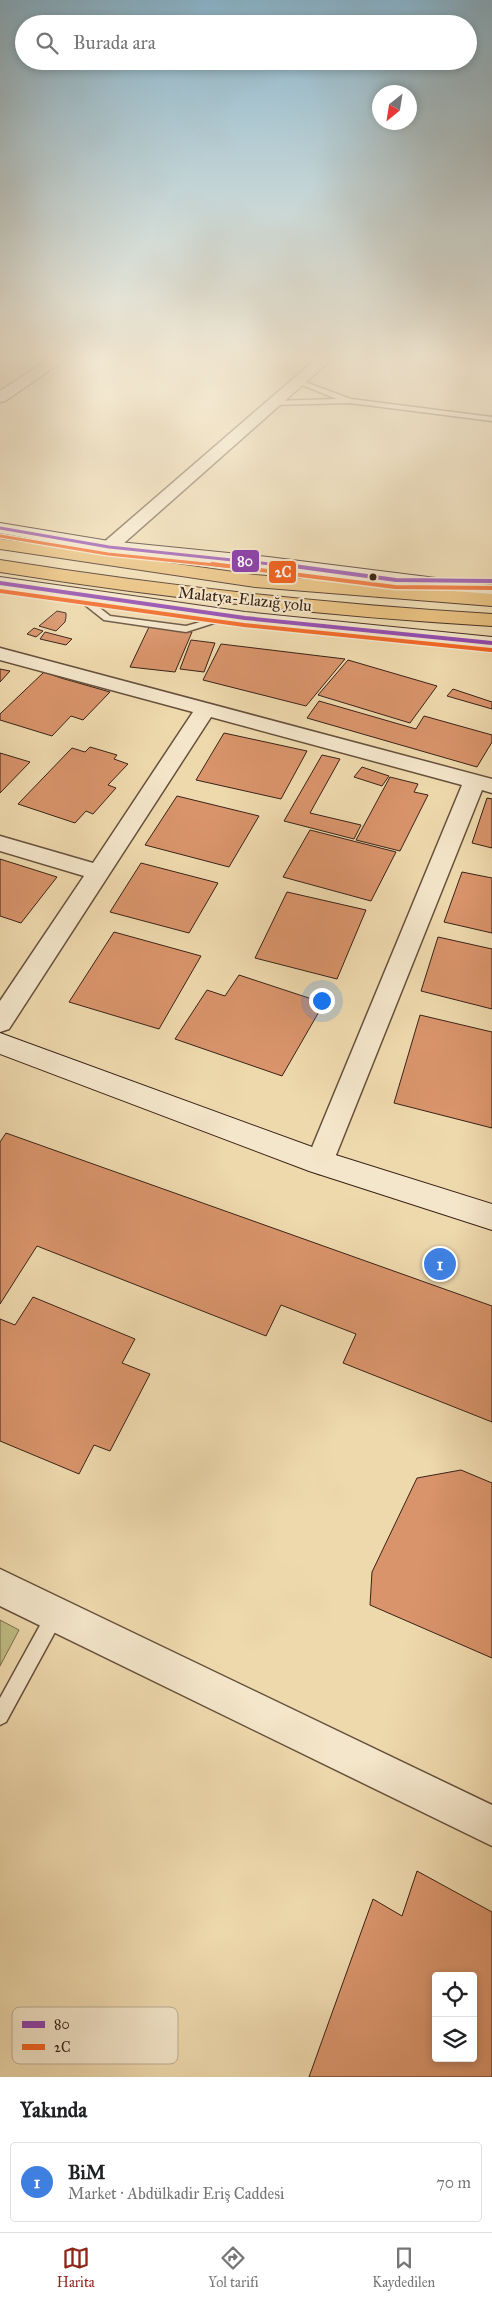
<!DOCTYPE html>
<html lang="tr">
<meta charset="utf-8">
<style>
:root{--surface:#fff;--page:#f2f2f2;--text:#202124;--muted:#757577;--line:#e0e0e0;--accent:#8f2418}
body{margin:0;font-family:"IM FELL Great Primer",serif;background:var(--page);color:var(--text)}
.controls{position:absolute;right:15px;bottom:15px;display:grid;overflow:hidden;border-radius:5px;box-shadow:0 2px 8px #0003}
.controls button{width:45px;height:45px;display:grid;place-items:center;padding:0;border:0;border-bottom:1px solid var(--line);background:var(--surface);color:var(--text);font:25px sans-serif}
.compass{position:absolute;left:372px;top:85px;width:45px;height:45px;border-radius:50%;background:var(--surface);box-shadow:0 2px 8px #0003;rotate:210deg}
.you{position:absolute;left:321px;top:1000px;width:18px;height:18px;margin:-12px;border:4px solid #fff;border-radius:50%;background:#1a73e8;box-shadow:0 0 0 8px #1a73e833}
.badge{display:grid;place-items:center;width:32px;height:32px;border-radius:50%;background:var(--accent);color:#fff;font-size:16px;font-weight:700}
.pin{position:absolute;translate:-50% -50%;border:2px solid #fff;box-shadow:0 1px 5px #0006}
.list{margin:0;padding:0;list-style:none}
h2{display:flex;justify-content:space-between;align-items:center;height:65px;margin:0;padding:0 20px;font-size:21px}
h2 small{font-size:16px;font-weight:400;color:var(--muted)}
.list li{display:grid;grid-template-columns:32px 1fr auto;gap:15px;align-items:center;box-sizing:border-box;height:80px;margin:0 10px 10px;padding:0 10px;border:1px solid var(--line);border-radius:5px}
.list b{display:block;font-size:19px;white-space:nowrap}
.list p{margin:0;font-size:16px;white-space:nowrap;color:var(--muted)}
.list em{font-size:16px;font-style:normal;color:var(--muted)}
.icon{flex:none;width:28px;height:28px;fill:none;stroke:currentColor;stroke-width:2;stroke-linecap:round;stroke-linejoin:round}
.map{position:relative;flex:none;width:492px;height:2077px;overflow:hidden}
.search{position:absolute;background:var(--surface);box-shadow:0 2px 8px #0003;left:15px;right:15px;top:15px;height:55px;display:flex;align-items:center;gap:12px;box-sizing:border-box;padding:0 18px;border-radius:28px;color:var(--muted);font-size:19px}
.sheet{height:155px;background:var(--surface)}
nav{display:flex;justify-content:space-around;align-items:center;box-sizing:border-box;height:70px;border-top:1px solid var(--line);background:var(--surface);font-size:14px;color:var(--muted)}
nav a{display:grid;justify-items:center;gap:2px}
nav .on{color:var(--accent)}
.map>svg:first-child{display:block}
</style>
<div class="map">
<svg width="492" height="2077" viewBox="0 0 492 2077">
<rect width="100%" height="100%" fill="#eed9ad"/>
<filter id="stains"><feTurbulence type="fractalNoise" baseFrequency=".004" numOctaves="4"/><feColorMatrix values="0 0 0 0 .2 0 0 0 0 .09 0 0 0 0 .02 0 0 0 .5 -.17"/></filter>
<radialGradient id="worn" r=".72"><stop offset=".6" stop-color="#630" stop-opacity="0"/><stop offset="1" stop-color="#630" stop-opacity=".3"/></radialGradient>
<path fill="#bfbe85" stroke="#7c704e" d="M 0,1620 L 19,1630 L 0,1666 Z"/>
<path fill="#d9946b" stroke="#392217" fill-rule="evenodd" d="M 449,359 L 492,359 L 492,361 L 469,362 Z
M 57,611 L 66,613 L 66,617 L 65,622 L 56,631 L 39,626 Z
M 149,627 L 192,632 L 175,672 L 130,667 Z
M 34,628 L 43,631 L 36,637 L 27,634 Z
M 45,632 L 72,639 L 66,645 L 40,639 Z
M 191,640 L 215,643 L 204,672 L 180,669 Z
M 221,644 L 345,659 L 306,706 L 203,680 Z
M 348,660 L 437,686 L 410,723 L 318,695 Z
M 0,669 L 10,671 L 0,682 Z
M 44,672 L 61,678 L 110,692 L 83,720 L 71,716 L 52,736 L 0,720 L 0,714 Z
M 453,689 L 492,702 L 492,709 L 447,696 Z
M 319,701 L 416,729 L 424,716 L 492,735 L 492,742 L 477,767 L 307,718 Z
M 224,733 L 307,751 L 281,799 L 196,780 Z
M 90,747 L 117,755 L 114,759 L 128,764 L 108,785 L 116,788 L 93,814 L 86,811 L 75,823 L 18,804 L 72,748 L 85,752 Z
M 0,753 L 30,762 L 0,793 Z
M 322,755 L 340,759 L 310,813 L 361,825 L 354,839 L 284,821 Z
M 362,767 L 389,776 L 382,786 L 354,777 Z
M 390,777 L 418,784 L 414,792 L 428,795 L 400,851 L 356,840 Z
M 177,796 L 259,816 L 229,867 L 145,845 Z
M 487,798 L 492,799 L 492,848 L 472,843 Z
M 310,830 L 396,852 L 371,901 L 283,877 Z
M 0,859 L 57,877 L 21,923 L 0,916 Z
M 141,863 L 218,883 L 189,933 L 110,912 Z
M 462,872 L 492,878 L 492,933 L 444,922 Z
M 287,892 L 366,910 L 337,979 L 255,958 Z
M 114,932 L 201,956 L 159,1029 L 69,1002 Z
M 438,937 L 492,949 L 492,1009 L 421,991 Z
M 239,975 L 324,1003 L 282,1076 L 175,1039 L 207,990 L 225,996 Z
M 420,1015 L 492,1032 L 492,1128 L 394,1103 Z
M 6,1133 L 492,1306 L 492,1422 L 343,1363 L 356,1334 L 281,1305 L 266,1336 L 37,1246 L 0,1304 L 0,1142 Z
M 33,1297 L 135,1339 L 122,1363 L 150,1374 L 110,1451 L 94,1445 L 79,1474 L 0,1441 L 0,1319 L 15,1325 Z
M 461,1470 L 492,1483 L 492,1658 L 370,1605 L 372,1572 L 417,1478 Z
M 417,1871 L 492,1912 L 492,2077 L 309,2077 L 373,1899 L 402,1916 ZM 436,1976 L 473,1976 L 473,2058 L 436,2058 Z"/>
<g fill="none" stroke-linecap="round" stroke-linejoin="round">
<g stroke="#66503c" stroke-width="3">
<path id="lane" d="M 299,380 L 351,399 L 492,417 L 492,421 L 350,403 L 270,405 L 269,403 L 273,401 L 337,399 L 297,383 L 296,382 Z
M 75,593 L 81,593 L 110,616 L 186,626 L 229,614 L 233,617 L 186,632 L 104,620 L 75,597 Z
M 55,1606 L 61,1609 L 64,1615 L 61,1621 L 6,1722 L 0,1725 L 0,1698 L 49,1609 Z"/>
</g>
<g stroke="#66503c" stroke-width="3">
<path id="street" d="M 49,359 L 66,359 L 5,401 L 0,402 L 0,391 Z
M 316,359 L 332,359 L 115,551 L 103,551 L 100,547 L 103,543 Z
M 0,648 L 492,779 L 492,793 L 482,790 L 330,1170 L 320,1174 L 310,1170 L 306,1162 L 462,785 L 211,717 L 9,1029 L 0,1032 L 0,1001 L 84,876 L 0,851 L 0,836 L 93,863 L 193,712 L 0,660 Z
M 0,1569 L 492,1805 L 492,1846 L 0,1606 Z"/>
</g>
<g stroke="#392217" stroke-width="2">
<path id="secondary" d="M 0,523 L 109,541 L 268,557 L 492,585 L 492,597 L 268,569 L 109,553 L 0,533 Z
M 0,577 L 245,612 L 492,637 L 492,649 C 327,635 163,614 0,589 Z
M 0,1033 L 326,1152 L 492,1204 L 492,1230 L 309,1171 L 0,1054 Z"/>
</g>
<g stroke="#392217" stroke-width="2">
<path id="highway" d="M 0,539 L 255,575 L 492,594 L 492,606 L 255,587 L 0,549 Z
M 0,560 C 163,586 327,604 492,614 L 492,626 C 327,616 163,598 0,572 Z"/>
</g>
<use href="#lane" fill="#f4e6ca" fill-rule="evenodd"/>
<use href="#street" fill="#f4e6ca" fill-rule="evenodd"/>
<use href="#secondary" fill="#f4e6ca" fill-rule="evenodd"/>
<use href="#highway" fill="#e7bc76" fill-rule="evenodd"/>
<g stroke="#f4e6ca" stroke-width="5.5">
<path id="bus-1-far1" d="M 0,528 L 109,547 L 289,566"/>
</g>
<g stroke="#f4e6ca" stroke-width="7">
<path id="bus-1" d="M 279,564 L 396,580 L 492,581
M 0,583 L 245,618 L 492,643"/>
</g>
<g stroke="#f4e6ca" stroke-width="5.5">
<path id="bus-2-far1" d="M 0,536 L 108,554 L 225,566"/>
</g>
<g stroke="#f4e6ca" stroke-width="7">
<path id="bus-2" d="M 212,564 L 395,587 L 492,588
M 0,591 L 244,625 L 491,650"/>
</g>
<use href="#bus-1-far1" stroke="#8e44ad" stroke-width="3"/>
<use href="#bus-1" stroke="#8e44ad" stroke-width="4"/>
<use href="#bus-2-far1" stroke="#f26522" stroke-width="3"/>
<use href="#bus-2" stroke="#f26522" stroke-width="4"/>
</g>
<linearGradient id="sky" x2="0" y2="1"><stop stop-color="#89b6ce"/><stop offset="0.55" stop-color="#f7eeda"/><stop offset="1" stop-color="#f7eeda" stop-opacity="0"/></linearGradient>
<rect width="492" height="650" fill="url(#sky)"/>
<circle fill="#392217" stroke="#f4e6ca" stroke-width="2" cx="373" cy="577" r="4.5"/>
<g text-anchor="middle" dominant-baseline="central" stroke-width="4" stroke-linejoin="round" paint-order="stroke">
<g font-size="16" fill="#392217" stroke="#f4e6ca">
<text transform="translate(245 599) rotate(6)">Malatya-Elazığ yolu</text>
</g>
</g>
<rect x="12" y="2007" width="166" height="57" rx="8" fill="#f4e6ca" stroke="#bcab94" stroke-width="1"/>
<rect x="22" y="2021" width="23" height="7" fill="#8e44ad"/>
<rect x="22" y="2044" width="23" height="6" fill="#f26522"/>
<g font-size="14" fill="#392217">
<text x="54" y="2029">80</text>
<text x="54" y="2052">2C</text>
</g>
<g stroke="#f4e6ca" stroke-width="2">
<rect x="231" y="549" width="29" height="24" rx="5" fill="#8e44ad"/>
<rect x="268" y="560" width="29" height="24" rx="5" fill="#f26522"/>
</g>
<g font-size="14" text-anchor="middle" font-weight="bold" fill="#fff">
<text x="245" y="566">80</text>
<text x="283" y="577">2C</text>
</g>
<rect width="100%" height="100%" filter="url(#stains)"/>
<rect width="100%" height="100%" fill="url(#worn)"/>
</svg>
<div class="controls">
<button><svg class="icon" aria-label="locate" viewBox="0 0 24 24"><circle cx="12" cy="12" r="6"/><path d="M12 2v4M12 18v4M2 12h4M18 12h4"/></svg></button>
<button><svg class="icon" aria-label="layers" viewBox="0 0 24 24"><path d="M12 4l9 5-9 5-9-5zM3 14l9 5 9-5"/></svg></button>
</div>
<svg class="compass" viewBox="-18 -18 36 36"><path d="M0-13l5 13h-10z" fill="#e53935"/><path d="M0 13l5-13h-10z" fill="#757577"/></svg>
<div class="you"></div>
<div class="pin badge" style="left:440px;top:1264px;background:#3f7fe0">1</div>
<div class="search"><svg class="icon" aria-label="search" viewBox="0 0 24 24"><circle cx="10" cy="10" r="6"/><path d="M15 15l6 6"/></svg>Burada ara</div>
</div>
<section class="sheet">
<h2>Yakında<small></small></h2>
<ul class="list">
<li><span class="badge" style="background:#3f7fe0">1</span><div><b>BiM</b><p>Market · Abdülkadir Eriş Caddesi</p></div><em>70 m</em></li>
</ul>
</section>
<nav>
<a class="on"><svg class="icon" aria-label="map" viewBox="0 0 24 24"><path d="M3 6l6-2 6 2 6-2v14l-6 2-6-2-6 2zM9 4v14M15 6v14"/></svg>Harita</a>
<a><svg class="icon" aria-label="directions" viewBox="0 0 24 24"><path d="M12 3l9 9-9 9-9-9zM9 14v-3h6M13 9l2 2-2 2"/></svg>Yol tarifi</a>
<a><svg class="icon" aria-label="saved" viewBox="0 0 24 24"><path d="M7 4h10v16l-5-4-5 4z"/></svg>Kaydedilen</a>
</nav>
